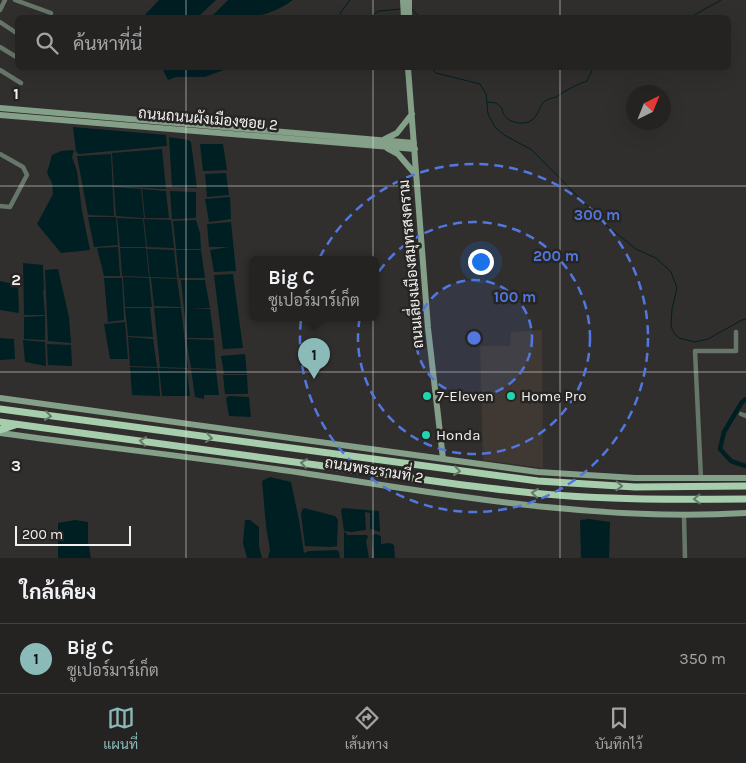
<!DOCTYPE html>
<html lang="th">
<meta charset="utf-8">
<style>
:root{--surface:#252322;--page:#2d2b2a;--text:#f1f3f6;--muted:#a3a4a5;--line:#424040;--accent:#8bbbb9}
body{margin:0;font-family:Karla,Sarabun,sans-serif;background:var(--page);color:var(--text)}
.compass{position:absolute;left:626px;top:85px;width:45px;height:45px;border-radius:50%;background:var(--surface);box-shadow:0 5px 20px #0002;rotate:43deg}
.scale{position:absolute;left:15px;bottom:12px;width:116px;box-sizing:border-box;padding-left:5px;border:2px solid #f3f1f0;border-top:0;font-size:14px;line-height:18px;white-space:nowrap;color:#f3f1f0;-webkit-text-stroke:4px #272523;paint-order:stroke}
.you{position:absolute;left:480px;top:261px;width:18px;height:18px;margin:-12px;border:4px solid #fff;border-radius:50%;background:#1a73e8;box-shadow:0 0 0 8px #1a73e833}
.badge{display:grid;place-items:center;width:32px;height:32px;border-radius:50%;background:var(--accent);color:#111;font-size:16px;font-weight:700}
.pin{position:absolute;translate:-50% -41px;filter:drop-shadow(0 1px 2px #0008)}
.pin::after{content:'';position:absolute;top:26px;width:18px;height:15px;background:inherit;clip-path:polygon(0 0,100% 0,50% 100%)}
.popup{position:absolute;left:249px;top:256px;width:130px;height:65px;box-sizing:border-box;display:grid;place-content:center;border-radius:8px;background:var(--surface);filter:drop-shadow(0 1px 4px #0005);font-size:16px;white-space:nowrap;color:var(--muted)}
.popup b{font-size:19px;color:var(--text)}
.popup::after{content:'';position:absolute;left:50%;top:100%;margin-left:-10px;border:10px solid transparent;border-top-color:var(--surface)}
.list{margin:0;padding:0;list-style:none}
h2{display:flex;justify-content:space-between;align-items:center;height:65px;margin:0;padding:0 20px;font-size:21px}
h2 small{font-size:16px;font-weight:400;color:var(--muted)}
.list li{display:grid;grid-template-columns:32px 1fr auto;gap:15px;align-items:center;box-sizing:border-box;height:70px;padding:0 20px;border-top:1px solid var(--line)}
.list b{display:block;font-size:19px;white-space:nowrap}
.list p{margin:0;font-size:16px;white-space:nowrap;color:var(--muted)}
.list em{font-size:16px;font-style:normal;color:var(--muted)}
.icon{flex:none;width:28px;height:28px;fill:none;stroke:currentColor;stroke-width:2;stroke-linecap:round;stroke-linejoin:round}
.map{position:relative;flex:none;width:746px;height:558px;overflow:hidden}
.search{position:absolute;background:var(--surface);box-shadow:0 5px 20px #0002;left:15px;right:15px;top:15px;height:55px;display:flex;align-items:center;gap:12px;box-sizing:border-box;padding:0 18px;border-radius:8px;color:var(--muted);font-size:19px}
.sheet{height:135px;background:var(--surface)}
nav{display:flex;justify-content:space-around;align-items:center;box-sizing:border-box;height:70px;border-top:1px solid var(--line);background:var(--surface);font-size:14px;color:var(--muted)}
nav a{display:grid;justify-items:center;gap:2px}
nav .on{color:var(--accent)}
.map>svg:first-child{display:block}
</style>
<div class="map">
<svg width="746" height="558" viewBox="0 0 746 558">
<rect width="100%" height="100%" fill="#312f2d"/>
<path fill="#403933" d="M 542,330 L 543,468 L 483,460 L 480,346 L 510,346 L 511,332 Z"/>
<path fill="#001f23" d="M 159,0 L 216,0 L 198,17 L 143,17 Z
M 228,0 L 293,0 C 265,20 244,18 211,17 Z
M 162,68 L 229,68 L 205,77 L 176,77 L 168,80 Z
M 73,127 L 166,135 L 167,146 L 79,154 L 76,152 Z
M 169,137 L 188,140 L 191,142 L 197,188 L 172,187 Z
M 200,144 L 223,144 L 227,170 L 203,171 Z
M 162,149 L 166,189 L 114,186 L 112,153 Z
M 74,150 L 72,157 L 77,171 L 82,211 L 90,250 L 61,253 L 37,224 L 53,194 L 52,183 L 47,173 L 52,155 L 61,151 Z
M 111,154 L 114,216 L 88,215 L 77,156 Z
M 226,173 L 229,195 L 207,197 L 205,174 Z
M 114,187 L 141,189 L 144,218 L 116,216 Z
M 142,189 L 166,191 L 169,218 L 145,218 Z
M 170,191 L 196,192 L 196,218 L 172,219 Z
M 230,197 L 231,219 L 209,222 L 205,199 Z
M 88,217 L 116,217 L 118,245 L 94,247 Z
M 117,218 L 143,219 L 146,247 L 120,247 Z
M 144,219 L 171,220 L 174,248 L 147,247 Z
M 196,220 L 200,233 L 201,249 L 176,249 L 173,221 Z
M 231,222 L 236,271 L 214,272 L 210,250 L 229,247 L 209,247 L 207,224 Z
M 118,247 L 120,276 L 104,276 L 97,248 Z
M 120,248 L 146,248 L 149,277 L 122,276 Z
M 147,249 L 174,250 L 177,278 L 150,277 Z
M 176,250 L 201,250 L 205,278 L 179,278 Z
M 23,263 L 43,265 L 44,290 L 39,290 L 43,290 L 45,315 L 24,315 Z
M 58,269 L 69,317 L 71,343 L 48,341 L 45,270 Z
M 233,274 L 243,348 L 223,349 L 214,275 Z
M 123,277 L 149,278 L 152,307 L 125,307 Z
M 104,278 L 122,278 L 124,320 L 108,322 Z
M 151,278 L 177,279 L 181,307 L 154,306 Z
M 181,280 L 205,280 L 210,308 L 189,309 L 210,309 L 214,338 L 187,338 Z
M 0,281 L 18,285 L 19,313 L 0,310 Z
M 125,308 L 150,308 L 153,337 L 128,336 Z
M 154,308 L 181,308 L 188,368 L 160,367 Z
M 45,316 L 45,340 L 24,339 L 24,317 Z
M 125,322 L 128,359 L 110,359 L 104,324 Z
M 128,337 L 153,339 L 157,367 L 130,366 Z
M 0,338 L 14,339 L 15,359 L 0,360 Z
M 186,339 L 214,340 L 216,369 L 191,368 Z
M 23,340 L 45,342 L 46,366 L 25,362 Z
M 47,344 L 71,345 L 72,366 L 48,365 Z
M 245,354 L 247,374 L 224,374 L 221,356 Z
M 130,367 L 158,368 L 160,396 L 132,395 Z
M 159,368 L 187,369 L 190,396 L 162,396 Z
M 191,369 L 216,370 L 219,395 L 204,395 L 204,399 L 195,397 Z
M 223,375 L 247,375 L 248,394 L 225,394 Z
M 229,396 L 249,397 L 251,417 L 229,416 L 226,398 Z
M 270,477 L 291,482 L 299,520 L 304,553 L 309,551 L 337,550 L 339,552 L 340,558 L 268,558 L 270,550 L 266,526 L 262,481 Z
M 304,508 L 335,516 L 338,520 L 337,546 L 331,547 L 305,546 L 301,514 L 302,510 Z
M 343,508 L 379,511 L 380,532 L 370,529 L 370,513 L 365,512 L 366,530 L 351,532 L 344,531 L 341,510 Z
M 589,519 L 610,522 L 609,558 L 581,558 L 580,520 Z
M 75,520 L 88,522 L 88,542 L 91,558 L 58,558 L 58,523 Z
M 245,520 L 250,520 L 259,527 L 259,546 L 262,558 L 247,558 L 243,543 Z
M 344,532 L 346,533 L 347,535 L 367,535 L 368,537 L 366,541 L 369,558 L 344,558 Z
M 376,534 L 381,536 L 381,544 L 390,543 L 394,545 L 395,558 L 374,558 L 372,537 L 372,535 Z"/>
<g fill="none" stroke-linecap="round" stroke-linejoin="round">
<path stroke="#001f23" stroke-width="1" d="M 412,9 L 420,18
M 340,18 L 341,12 L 350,0
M 367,18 L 379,11 L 401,9
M 689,18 L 721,0
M 431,68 L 436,73 L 480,84 L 486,94 L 488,114 L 495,127 L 504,135 L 532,150 L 606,225 L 636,249 L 656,258 L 671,272 L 677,288 L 672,309 L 671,327 L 675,334 L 679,338 L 695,342 L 708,339 L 742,320 L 746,319
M 487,102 L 496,103 L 502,108 C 503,122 522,127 532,120 C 539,115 539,106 545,101 C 548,99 553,98 556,97 C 566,90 576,85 587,81 L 593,68"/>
<path stroke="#001f23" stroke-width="4.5" d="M 746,399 L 742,402 L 724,432 L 720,449 L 731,461 L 746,466"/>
<path stroke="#667769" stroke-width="4.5" d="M 15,0 L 51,13
M 0,10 L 5,0
M 0,22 L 18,34
M 0,47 L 18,58
M 0,70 L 21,83
M 0,154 L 23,167 L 27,175 L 10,207 L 0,206
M 741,414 L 746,416
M 701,479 L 695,351 L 736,351 L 736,332
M 684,515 L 685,558"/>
<path stroke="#85a089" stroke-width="6" d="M 403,0 L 404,18
M 409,0 L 409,18
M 408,68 L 428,328 L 443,459
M 0,108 L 414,143
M 0,115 L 415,149
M 385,139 L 397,133 L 412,114
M 387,148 L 398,154 L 416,175
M 0,398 L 538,472 L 635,478 L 746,478
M 0,433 C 101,447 202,458 303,473 C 449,495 597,522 746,513"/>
<path stroke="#a6ceac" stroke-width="7" d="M 0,409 L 538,481 L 635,487 L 746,486
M 0,422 L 463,485 C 512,491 562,497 612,498 C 656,500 701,499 746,499
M 0,430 L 15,425"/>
</g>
<defs><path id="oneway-chevron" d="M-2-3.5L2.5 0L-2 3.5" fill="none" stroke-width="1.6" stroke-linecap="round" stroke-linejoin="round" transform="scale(1.25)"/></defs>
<g stroke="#667a68">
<use href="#oneway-chevron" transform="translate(48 416) rotate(8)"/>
<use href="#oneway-chevron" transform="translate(209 438) rotate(8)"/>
<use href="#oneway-chevron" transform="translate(143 441) rotate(-172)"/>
<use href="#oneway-chevron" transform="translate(304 463) rotate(-172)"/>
<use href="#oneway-chevron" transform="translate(457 471) rotate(7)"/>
<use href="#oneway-chevron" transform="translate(619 486) rotate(2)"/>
<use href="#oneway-chevron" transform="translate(535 493) rotate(-174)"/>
<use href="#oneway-chevron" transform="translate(697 499) rotate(179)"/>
</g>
<path fill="none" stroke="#f3f1f0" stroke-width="1" stroke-opacity="0.55" d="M 186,0 L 186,18M 373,0 L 373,18M 560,0 L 560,18M 186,68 L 186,558M 373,68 L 373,558M 560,68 L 560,558M 0,186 L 746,186M 0,372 L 746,372"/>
<circle cx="474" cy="338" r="58" fill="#5277de" fill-opacity=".12"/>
<g fill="none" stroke="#5277de" stroke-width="2.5" stroke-dasharray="9 6">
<circle cx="474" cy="338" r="58"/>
<circle cx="474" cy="338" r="116"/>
<circle cx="474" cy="338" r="174"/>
</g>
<g fill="#20d5b0" stroke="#272523" stroke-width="2">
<circle cx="427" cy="396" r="5"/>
<circle cx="511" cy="396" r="5"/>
<circle cx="426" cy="435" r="5"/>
</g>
<g text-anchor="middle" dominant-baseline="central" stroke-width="5" stroke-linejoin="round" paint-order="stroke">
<g font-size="15" fill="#f3f1f0" stroke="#272523">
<text transform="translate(208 119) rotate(5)">ถนนถนนผังเมืองซอย 2</text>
<text transform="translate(411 264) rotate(-95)">ถนนเลี่ยงเมืองสมุทรสงคราม</text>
<text transform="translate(374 470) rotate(9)">ถนนพระรามที่ 2</text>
</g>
<g font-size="15" fill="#f3f1f0" stroke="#272523" text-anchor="start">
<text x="437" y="396">7-Eleven</text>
<text x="521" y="396">Home Pro</text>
<text x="436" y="435">Honda</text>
</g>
</g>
<g font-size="16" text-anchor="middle" font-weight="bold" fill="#f3f1f0" stroke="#272523" stroke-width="5" stroke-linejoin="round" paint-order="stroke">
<text x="16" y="99">1</text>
<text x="16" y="285">2</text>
<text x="16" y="471">3</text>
</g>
<circle cx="474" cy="338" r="8" fill="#5277de" stroke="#272523" stroke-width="2.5"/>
<g font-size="15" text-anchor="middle" font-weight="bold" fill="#5277de" stroke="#272523" stroke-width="5" stroke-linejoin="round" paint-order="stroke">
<text x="597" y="220">300 m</text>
<text x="556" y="261">200 m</text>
<text x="515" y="302">100 m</text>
</g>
</svg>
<svg class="compass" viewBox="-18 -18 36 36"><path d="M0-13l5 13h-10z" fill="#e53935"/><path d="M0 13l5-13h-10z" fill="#a3a4a5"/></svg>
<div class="scale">200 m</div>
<div class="you"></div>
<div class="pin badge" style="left:314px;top:379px">1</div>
<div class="popup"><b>Big C</b>ซูเปอร์มาร์เก็ต</div>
<div class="search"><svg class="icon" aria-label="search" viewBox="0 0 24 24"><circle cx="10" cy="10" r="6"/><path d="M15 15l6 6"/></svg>ค้นหาที่นี่</div>
</div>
<section class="sheet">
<h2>ใกล้เคียง<small></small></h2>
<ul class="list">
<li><span class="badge">1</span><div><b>Big C</b><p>ซูเปอร์มาร์เก็ต</p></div><em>350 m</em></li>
</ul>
</section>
<nav>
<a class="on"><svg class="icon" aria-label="map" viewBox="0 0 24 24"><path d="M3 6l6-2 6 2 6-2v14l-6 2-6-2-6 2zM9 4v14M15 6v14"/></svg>แผนที่</a>
<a><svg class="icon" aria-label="directions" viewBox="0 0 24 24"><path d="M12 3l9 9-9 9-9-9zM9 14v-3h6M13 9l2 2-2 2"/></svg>เส้นทาง</a>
<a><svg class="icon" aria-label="saved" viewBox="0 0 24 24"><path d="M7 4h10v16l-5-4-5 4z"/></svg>บันทึกไว้</a>
</nav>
